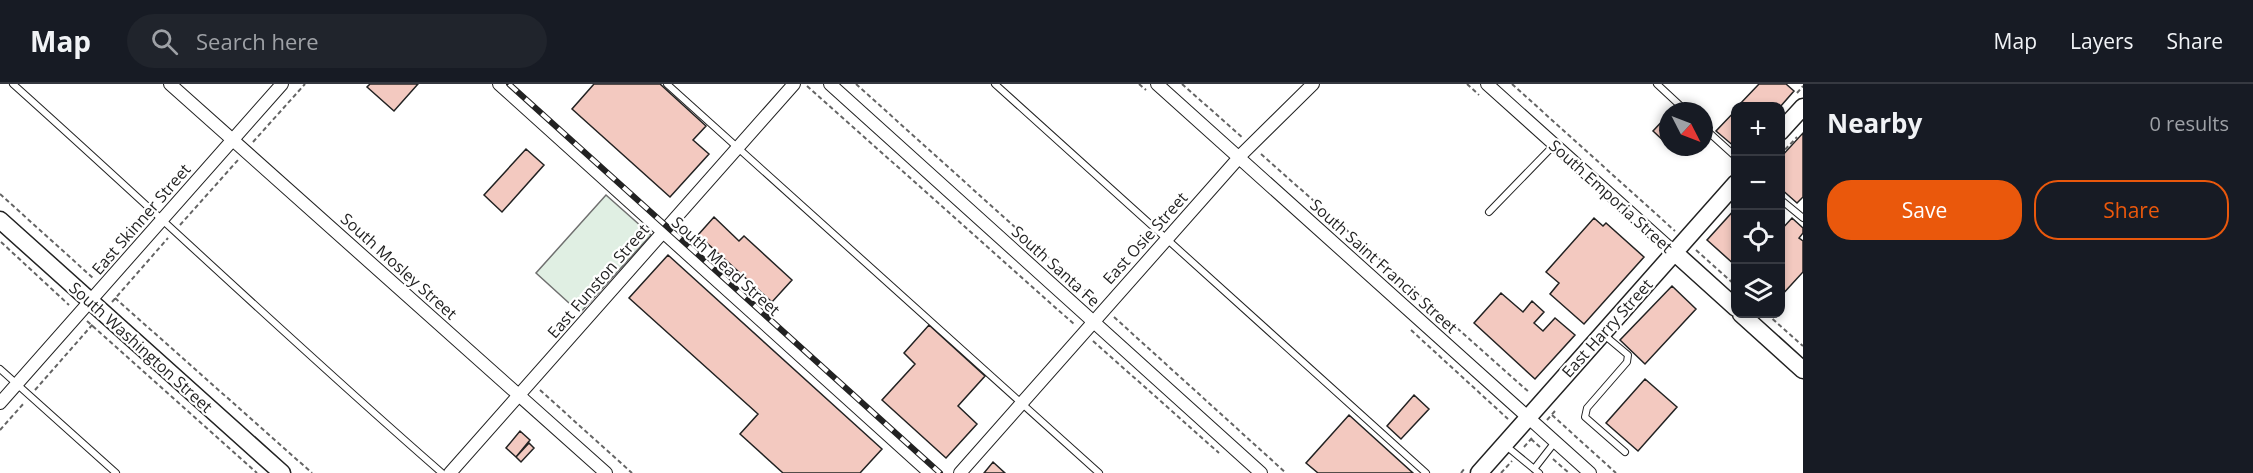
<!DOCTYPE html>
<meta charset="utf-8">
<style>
:root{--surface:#171b24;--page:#20242c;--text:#f1f3f6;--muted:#9ea1a6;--line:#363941;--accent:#ea580c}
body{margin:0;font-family:"Open Sans",sans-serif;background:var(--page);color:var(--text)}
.controls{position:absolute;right:18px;top:18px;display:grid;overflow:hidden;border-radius:12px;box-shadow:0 3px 9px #0003}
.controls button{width:54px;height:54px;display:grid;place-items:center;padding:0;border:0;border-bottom:2px solid var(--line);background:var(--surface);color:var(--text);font:30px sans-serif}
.compass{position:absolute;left:1659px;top:18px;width:54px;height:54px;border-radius:50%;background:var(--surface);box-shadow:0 3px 9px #0003;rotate:132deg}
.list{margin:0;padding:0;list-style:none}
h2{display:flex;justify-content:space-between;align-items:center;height:78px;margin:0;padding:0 24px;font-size:26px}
h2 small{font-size:20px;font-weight:400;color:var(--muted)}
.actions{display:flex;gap:12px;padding:18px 24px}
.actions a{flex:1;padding:14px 0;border:2px solid var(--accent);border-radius:24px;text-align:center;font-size:21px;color:var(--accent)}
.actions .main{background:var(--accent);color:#fff}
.icon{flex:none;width:33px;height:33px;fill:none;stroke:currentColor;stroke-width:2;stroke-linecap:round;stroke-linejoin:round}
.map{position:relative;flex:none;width:1803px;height:389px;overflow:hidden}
header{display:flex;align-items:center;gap:36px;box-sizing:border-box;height:84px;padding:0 30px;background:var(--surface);border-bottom:2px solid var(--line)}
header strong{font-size:28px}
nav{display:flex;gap:33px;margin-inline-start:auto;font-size:21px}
.search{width:420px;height:54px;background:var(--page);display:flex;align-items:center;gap:15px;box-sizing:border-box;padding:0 21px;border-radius:33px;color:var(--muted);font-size:22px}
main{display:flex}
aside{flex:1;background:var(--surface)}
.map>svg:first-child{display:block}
</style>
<header>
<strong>Map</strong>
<div class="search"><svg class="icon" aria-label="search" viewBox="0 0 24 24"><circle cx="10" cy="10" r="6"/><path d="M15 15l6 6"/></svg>Search here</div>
<nav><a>Map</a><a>Layers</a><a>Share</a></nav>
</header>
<main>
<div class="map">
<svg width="1803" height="389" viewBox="0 0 1803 389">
<rect width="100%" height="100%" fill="#fff"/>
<path fill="#e0efe3" stroke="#6f6f6f" stroke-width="1.5" d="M 606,111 L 651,151 L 580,229 L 536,189 Z"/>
<path fill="#f3c9c0" stroke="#222" stroke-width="1.5" d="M 370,0 L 418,0 L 394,27 L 367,3 Z
M 594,0 L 660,0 L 706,42 L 693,56 L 709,70 L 670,113 L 572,25 Z
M 1759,0 L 1786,0 L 1794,7 L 1780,23 L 1738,22 Z
M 1736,26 L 1736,64 L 1716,47 Z
M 1668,31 L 1668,61 L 1653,47 Z
M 1803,49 L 1803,113 L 1797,119 L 1780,104 L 1780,74 Z
M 526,65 L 544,81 L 502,128 L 484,111 Z
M 1736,124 L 1736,182 L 1707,156 Z
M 714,133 L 739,157 L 744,152 L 792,196 L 772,218 L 698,151 Z
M 1594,134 L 1603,142 L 1606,139 L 1644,173 L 1584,240 L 1550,210 L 1559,199 L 1546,188 Z
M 1792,134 L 1803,144 L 1803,149 L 1799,154 L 1803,157 L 1803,188 L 1780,213 L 1780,147 Z
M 668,171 L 882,365 L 860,389 L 783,389 L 740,350 L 758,330 L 629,214 Z
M 1672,202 L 1696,225 L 1645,280 L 1620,256 Z
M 1501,209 L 1523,228 L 1532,217 L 1544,228 L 1534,239 L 1543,247 L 1555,234 L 1575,251 L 1535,295 L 1474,239 Z
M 929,241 L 985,292 L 958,322 L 977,340 L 946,374 L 882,316 L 915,280 L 904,269 Z
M 1645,295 L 1677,323 L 1638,367 L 1606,339 Z
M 1414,311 L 1429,325 L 1401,355 L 1387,342 Z
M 1349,331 L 1413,389 L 1318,389 L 1306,379 Z
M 520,347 L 530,356 L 516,373 L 506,364 Z
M 529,359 L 534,364 L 521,378 L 516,373 Z
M 993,378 L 1005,389 L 984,389 Z"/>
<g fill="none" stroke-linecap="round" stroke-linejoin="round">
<g stroke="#222" stroke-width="8">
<path id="lane" d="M 13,0 C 157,129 296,262 442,389
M 667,0 L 1099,389
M 995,0 L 1426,389
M 1657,0 L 1686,27
M 1704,44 L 1736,73
M 1780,115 L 1803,134
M 1489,128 L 1554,61
M 1603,250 L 1628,271 L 1627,278 L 1587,324 L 1585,333 L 1625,368
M 0,285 L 116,389
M 1505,361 L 1539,389
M 1534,385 L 1555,358"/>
</g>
<g stroke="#222" stroke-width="14">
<path id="street" d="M 170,0 L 606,389
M 499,0 L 930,389
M 830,0 L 1261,389
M 1157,0 L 1590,389
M 1487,0 L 1674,168
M 0,319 L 282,0
M 450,389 L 794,0
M 960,389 L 1243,69 L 1313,0"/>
</g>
<g stroke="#222" stroke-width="19">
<path id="secondary" d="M 1780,48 L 1803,23
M 0,136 L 282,389
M 1674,168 L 1736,224
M 1741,230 L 1803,286
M 1479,389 L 1736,99"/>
</g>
<path stroke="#646464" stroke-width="2" stroke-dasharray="4.5 3" stroke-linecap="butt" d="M 856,0 L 1097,217
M 1139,0 L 1146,6
M 1182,0 L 1243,54
M 1467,0 L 1479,11
M 1512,0 L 1675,147
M 807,2 L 1075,241
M 1797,9 L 1803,2
M 253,58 L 305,0
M 1261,70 L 1530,309
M 1780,71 L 1797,53
M 0,110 L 93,194
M 180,141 L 238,76
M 1,158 L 69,221
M 1696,166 L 1736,202
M 115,214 L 312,389
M 112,218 L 168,154
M 1767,230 L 1803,262
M 1114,233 L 1286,389
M 87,237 L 257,389
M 1411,246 L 1508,335
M 1093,257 L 1219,369
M 35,306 L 93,240
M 540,306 L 632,389
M 1552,331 L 1616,389
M 1547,336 L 1555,327
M 0,346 L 24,319
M 1531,355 L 1540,363
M 1524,363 L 1532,354
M 1553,375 L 1569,389
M 1461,389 L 1465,384
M 1501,389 L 1512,377"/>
<use href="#lane" stroke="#fff" stroke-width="6"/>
<use href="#street" stroke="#fff" stroke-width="12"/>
<use href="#secondary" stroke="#fff" stroke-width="16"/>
<g stroke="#222" stroke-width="6">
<path id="rail" d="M 509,0 L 940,389"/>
</g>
<use href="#rail" stroke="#fff" stroke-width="4" stroke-dasharray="11" stroke-linecap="butt"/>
</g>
<g text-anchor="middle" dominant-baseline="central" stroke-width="4.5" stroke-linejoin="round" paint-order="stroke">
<g font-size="16" fill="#222" stroke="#fff">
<text transform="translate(1611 112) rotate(42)">South Emporia Street</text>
<text transform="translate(141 135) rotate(-49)">East Skinner Street</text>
<text transform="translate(1145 154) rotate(-48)">East Osie Street</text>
<text transform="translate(399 182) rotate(42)">South Mosley Street</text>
<text transform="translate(726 182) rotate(42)">South Mead Street</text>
<text transform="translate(1056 182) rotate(42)">South Santa Fe</text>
<text transform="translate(1384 182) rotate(42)">South Saint Francis Street</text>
<text transform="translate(598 197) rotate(-49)">East Funston Street</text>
<text transform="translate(1607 244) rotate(-48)">East Harry Street</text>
<text transform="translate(141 263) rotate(42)">South Washington Street</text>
</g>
</g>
</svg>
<div class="controls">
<button>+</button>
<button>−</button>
<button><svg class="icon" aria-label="locate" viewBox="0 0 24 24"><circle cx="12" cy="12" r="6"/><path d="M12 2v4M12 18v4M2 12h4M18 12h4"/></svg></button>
<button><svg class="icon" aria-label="layers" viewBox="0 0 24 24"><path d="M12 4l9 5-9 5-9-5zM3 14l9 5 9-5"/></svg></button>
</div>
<svg class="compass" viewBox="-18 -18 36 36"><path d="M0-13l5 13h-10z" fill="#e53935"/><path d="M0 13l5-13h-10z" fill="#9ea1a6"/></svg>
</div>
<aside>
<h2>Nearby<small>0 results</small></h2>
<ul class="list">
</ul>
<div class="actions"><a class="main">Save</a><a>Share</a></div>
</aside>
</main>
